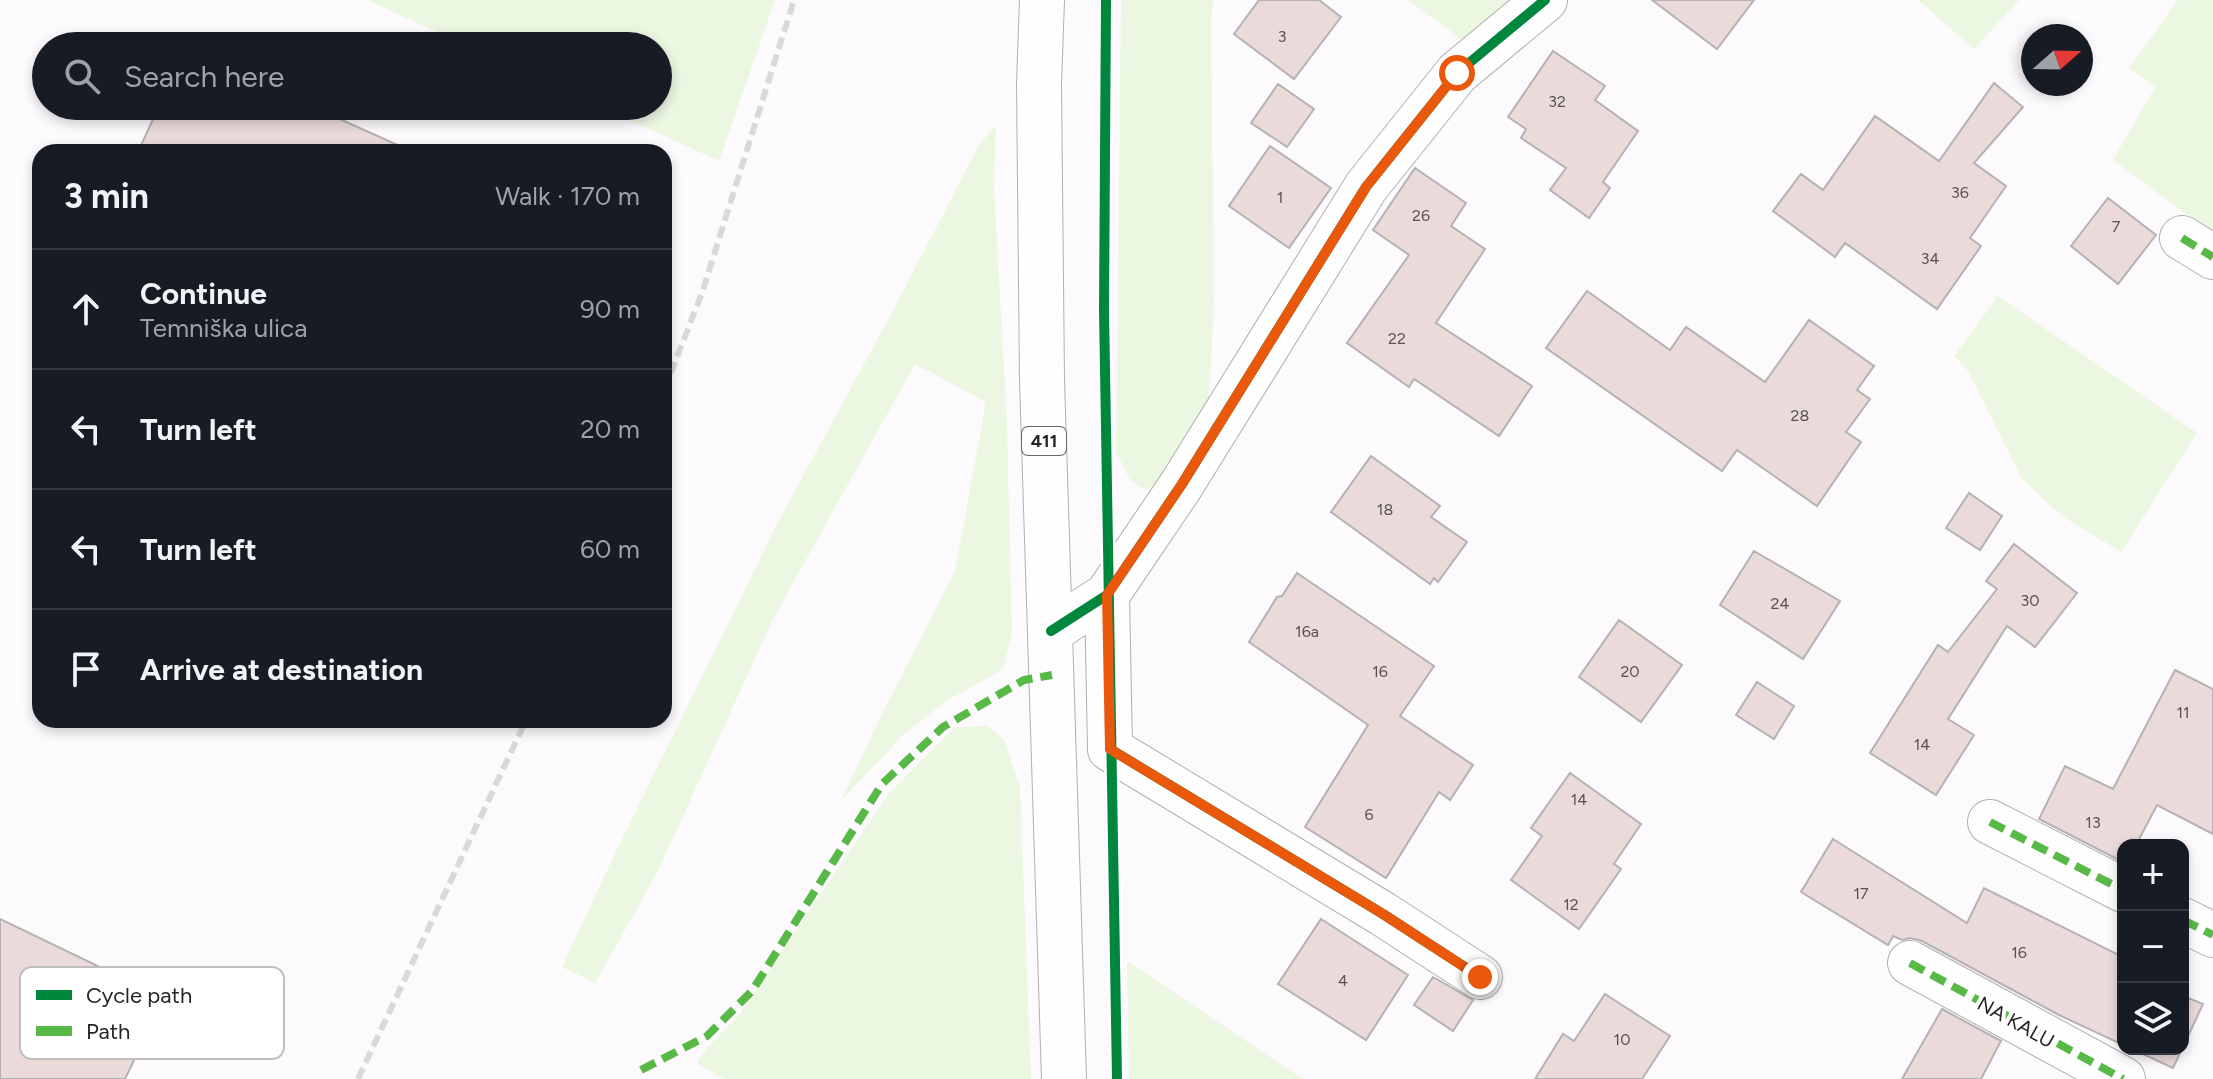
<!DOCTYPE html>
<meta charset="utf-8">
<style>
:root{--surface:#171b24;--page:#20242c;--text:#f1f3f6;--muted:#9ea1a6;--line:#363941}
body{margin:0;font-family:Figtree,sans-serif;background:var(--page);color:var(--text)}
.controls{position:absolute;right:24px;bottom:24px;display:grid;overflow:hidden;border-radius:16px;box-shadow:0 4px 12px #0003}
.controls button{width:72px;height:72px;display:grid;place-items:center;padding:0;border:0;border-bottom:2px solid var(--line);background:var(--surface);color:var(--text);font:40px sans-serif}
.compass{position:absolute;left:2021px;top:24px;width:72px;height:72px;border-radius:50%;background:var(--surface);box-shadow:0 4px 12px #0003;rotate:70deg}
.stop{position:absolute;width:24px;height:24px;margin:-18px;border:6px solid #ea580c;border-radius:50%;background:#fff}
.stop.end{background:#ea580c;border-color:#fff;box-shadow:0 2px 8px #0008}
.list{margin:0;padding:0;list-style:none}
h2{display:flex;justify-content:space-between;align-items:center;height:104px;margin:0;padding:0 32px;font-size:34px}
h2 small{font-size:26px;font-weight:400;color:var(--muted)}
.list li{display:grid;grid-template-columns:52px 1fr auto;gap:24px;align-items:center;box-sizing:border-box;height:120px;padding:0 32px;border-top:2px solid var(--line)}
.list b{display:block;font-size:30px;white-space:nowrap}
.list p{margin:0;font-size:26px;white-space:nowrap;color:var(--muted)}
.list em{font-size:26px;font-style:normal;color:var(--muted)}
.icon{flex:none;width:44px;height:44px;fill:none;stroke:currentColor;stroke-width:2;stroke-linecap:round;stroke-linejoin:round}
.map{position:relative;flex:none;width:2213px;height:1079px;overflow:hidden}
.search{position:absolute;background:var(--surface);box-shadow:0 4px 12px #0003;left:32px;top:32px;width:640px;height:88px;display:flex;align-items:center;gap:20px;box-sizing:border-box;padding:0 28px;border-radius:44px;color:var(--muted);font-size:30px}
.panel{position:absolute;background:var(--surface);box-shadow:0 4px 12px #0003;left:32px;top:144px;width:640px;height:584px;border-radius:24px}
.map>svg:first-child{display:block}
</style>
<div class="map">
<svg width="2213" height="1079" viewBox="0 0 2213 1079">
<rect width="100%" height="100%" fill="#fcfafd"/>
<path fill="#ecf7e2" d="M 367,0 L 775,0 L 719,161 L 599,106 L 658,106 L 658,46 L 468,46 Z
M 1121,0 L 1213,0 L 1211,23 L 1214,303 L 1209,401 L 1165,483 L 1145,490 L 1130,480 L 1116,452 Z
M 1408,0 L 1515,0 L 1464,41 Z
M 1918,0 L 2019,0 L 1974,49 Z
M 2178,0 L 2213,0 L 2213,234 L 2113,160 L 2155,87 L 2129,68 Z
M 996,125 L 994,188 L 1007,424 L 1012,634 L 1003,669 L 948,700 L 904,734 L 841,801 L 882,714 L 955,571 L 986,402 L 915,364 L 773,619 L 657,873 L 595,983 L 562,967 L 609,866 L 778,522 L 895,307 L 979,145 Z
M 1998,296 L 2197,433 L 2121,552 L 2062,516 L 2022,479 L 1968,371 L 1954,356 Z
M 988,726 L 1005,741 L 1020,788 L 1031,1079 L 723,1079 L 697,1063 L 706,1049 L 738,1016 L 889,793 L 955,727 Z
M 1127,961 L 1303,1079 L 1129,1079 Z"/>
<path fill="#eadbda" stroke="#b4b2b3" stroke-width="2" d="M 1259,0 L 1319,0 L 1341,17 L 1294,79 L 1234,34 Z
M 1652,0 L 1754,0 L 1717,49 Z
M 1553,51 L 1605,86 L 1595,100 L 1638,131 L 1603,182 L 1610,188 L 1589,218 L 1550,190 L 1566,168 L 1521,138 L 1526,129 L 1508,117 Z
M 1994,83 L 2023,107 L 1974,163 L 2006,186 L 1970,238 L 1981,246 L 1937,309 L 1845,243 L 1835,257 L 1773,211 L 1801,174 L 1823,190 L 1875,116 L 1939,161 Z
M 1278,84 L 1314,109 L 1287,147 L 1251,123 Z
M 159,106 L 311,106 L 413,152 L 138,152 Z
M 1270,146 L 1331,188 L 1289,248 L 1229,206 Z
M 1415,168 L 1466,203 L 1451,226 L 1485,249 L 1436,323 L 1532,386 L 1499,436 L 1414,379 L 1409,387 L 1347,343 L 1409,255 L 1373,230 Z
M 2108,198 L 2156,235 L 2118,284 L 2071,246 Z
M 1587,291 L 1670,350 L 1686,327 L 1765,382 L 1809,320 L 1874,366 L 1857,390 L 1870,399 L 1846,432 L 1861,442 L 1817,506 L 1737,450 L 1722,471 L 1546,348 Z
M 1371,456 L 1440,506 L 1431,517 L 1467,542 L 1438,582 L 1434,578 L 1430,584 L 1331,512 Z
M 1969,493 L 2002,516 L 1980,550 L 1946,528 Z
M 2014,544 L 2077,593 L 2035,647 L 2007,626 L 1948,719 L 1974,735 L 1936,795 L 1870,753 L 1938,645 L 1948,652 L 1997,589 L 1986,581 Z
M 1754,551 L 1840,601 L 1803,659 L 1720,605 Z
M 1297,573 L 1434,666 L 1400,716 L 1473,765 L 1450,800 L 1439,792 L 1386,878 L 1305,827 L 1368,725 L 1249,642 L 1277,597 L 1282,596 Z
M 1619,620 L 1682,665 L 1641,722 L 1579,677 Z
M 2175,670 L 2213,689 L 2213,834 L 2157,805 L 2136,845 L 2123,845 L 2123,862 L 2039,819 L 2065,766 L 2113,789 Z
M 1757,682 L 1794,706 L 1774,739 L 1736,715 Z
M 1570,773 L 1641,824 L 1614,864 L 1621,869 L 1579,929 L 1511,880 L 1542,836 L 1531,828 Z
M 1833,839 L 1967,923 L 1984,888 L 2123,957 L 2123,1045 L 2059,1015 L 1922,941 L 1910,938 L 1902,940 L 1893,936 L 1888,945 L 1801,892 Z
M 0,919 L 164,998 L 125,1079 L 0,1079 Z
M 1321,919 L 1408,975 L 1366,1040 L 1278,984 Z
M 1433,977 L 1473,1000 L 1453,1031 L 1414,1005 Z
M 1605,994 L 1670,1036 L 1642,1079 L 1535,1079 L 1563,1034 L 1574,1041 Z
M 2183,996 L 2203,1004 L 2183,1047 Z
M 1942,1009 L 2001,1041 L 1981,1079 L 1902,1079 Z
M 2132,1049 L 2182,1049 L 2173,1068 Z"/>
<g fill="none" stroke-linecap="round" stroke-linejoin="round">
<g stroke="#b1afb2" stroke-width="46">
<path id="minor" d="M 2182,238 L 2213,257
M 1107,595 L 1110,749 L 1383,914 L 1480,977
M 1051,631 L 1107,595 L 1182,484 L 1366,187 L 1457,73 L 1545,0
M 1990,822 L 2123,890
M 2183,920 L 2213,935
M 1910,963 L 2123,1079"/>
</g>
<g stroke="#b1afb2" stroke-width="46">
<path id="major" d="M 1042,0 L 1039,84 L 1042,380 L 1064,1079"/>
</g>
<use href="#minor" stroke="#fffeff" stroke-width="44"/>
<use href="#major" stroke="#fffeff" stroke-width="44"/>
<path stroke="#dad9da" stroke-width="6" stroke-dasharray="12 6" stroke-linecap="butt" d="M 664,390 L 702,293 L 794,0
M 358,1079 L 526,720"/>
<path stroke="#58b947" stroke-width="8" stroke-dasharray="16 8" stroke-linecap="butt" d="M 2182,238 L 2213,257
M 1990,822 L 2123,890
M 2183,920 L 2213,935
M 1910,963 L 2123,1079
M 641,1070 L 707,1036 L 752,991 L 882,784 L 943,727 L 1024,680 L 1052,675"/>
<g stroke="#fff" stroke-width="15">
<path id="cycleway" d="M 1106,0 L 1104,310 L 1117,1079
M 1051,631 L 1107,595 L 1182,484 L 1366,187 L 1457,73 L 1545,0
M 1110,749 L 1383,914 L 1480,977"/>
</g>
<use href="#cycleway" stroke="#00873e" stroke-width="10"/>
</g>
<g fill="none" stroke-linecap="round" stroke-linejoin="round">
<path stroke="#ea580c" stroke-width="10" d="M 1457,73 L 1366,187 L 1182,484 L 1107,595 L 1110,749 L 1383,914 L 1480,977"/>
</g>
<g text-anchor="middle" dominant-baseline="central" stroke-width="8" stroke-linejoin="round" paint-order="stroke">
<g font-size="16" fill="#565253">
<text x="1282" y="36">3</text>
<text x="1557" y="101">32</text>
<text x="1960" y="192">36</text>
<text x="1280" y="197">1</text>
<text x="1421" y="215">26</text>
<text x="2116" y="226">7</text>
<text x="1930" y="258">34</text>
<text x="1397" y="338">22</text>
<text x="1800" y="415">28</text>
<text x="1385" y="509">18</text>
<text x="2030" y="600">30</text>
<text x="1780" y="603">24</text>
<text x="1307" y="631">16a</text>
<text x="1380" y="671">16</text>
<text x="1630" y="671">20</text>
<text x="2183" y="712">11</text>
<text x="1922" y="744">14</text>
<text x="1579" y="799">14</text>
<text x="1369" y="814">6</text>
<text x="2093" y="822">13</text>
<text x="1861" y="893">17</text>
<text x="1571" y="904">12</text>
<text x="2019" y="952">16</text>
<text x="1343" y="980">4</text>
<text x="1622" y="1039">10</text>
</g>
<rect fill="#fff" stroke="#666667" stroke-width="2" x="1022" y="427" width="44" height="28" rx="6"/>
<g font-size="18" font-weight="bold" fill="#252526">
<text x="1044" y="441">411</text>
</g>
<g font-size="20" fill="#252526" stroke="#fff">
<text transform="translate(2016 1022) rotate(29)">NA KALU</text>
</g>
</g>
<rect x="20" y="967" width="264" height="92" rx="12" fill="#fff" stroke="#bebebe" stroke-width="2"/>
<rect x="36" y="990" width="36" height="10" fill="#00873e"/>
<rect x="36" y="1026" width="36" height="10" fill="#58b947"/>
<g font-size="22" fill="#252526">
<text x="86" y="1003">Cycle path</text>
<text x="86" y="1039">Path</text>
</g>
</svg>
<div class="controls">
<button>+</button>
<button>−</button>
<button><svg class="icon" aria-label="layers" viewBox="0 0 24 24"><path d="M12 4l9 5-9 5-9-5zM3 14l9 5 9-5"/></svg></button>
</div>
<svg class="compass" viewBox="-18 -18 36 36"><path d="M0-13l5 13h-10z" fill="#e53935"/><path d="M0 13l5-13h-10z" fill="#9ea1a6"/></svg>
<div class="stop" style="left:1457px;top:73px"></div>
<div class="stop end" style="left:1480px;top:977px"></div>
<div class="search"><svg class="icon" aria-label="search" viewBox="0 0 24 24"><circle cx="10" cy="10" r="6"/><path d="M15 15l6 6"/></svg>Search here</div>
<section class="panel">
<h2>3 min<small>Walk · 170 m</small></h2>
<ul class="list">
<li><svg class="icon" aria-label="ahead" viewBox="0 0 24 24"><path d="M12 20V5M6 11l6-6 6 6"/></svg><div><b>Continue</b><p>Temniška ulica</p></div><em>90 m</em></li>
<li><svg class="icon" aria-label="left" viewBox="0 0 24 24"><path d="M17 20v-9H6M10 6l-5 5 5 5"/></svg><div><b>Turn left</b></div><em>20 m</em></li>
<li><svg class="icon" aria-label="left" viewBox="0 0 24 24"><path d="M17 20v-9H6M10 6l-5 5 5 5"/></svg><div><b>Turn left</b></div><em>60 m</em></li>
<li><svg class="icon" aria-label="arrive" viewBox="0 0 24 24"><path d="M6 21V4h12l-3 4 3 4H6"/></svg><div><b>Arrive at destination</b></div></li>
</ul>
</section>
</div>
